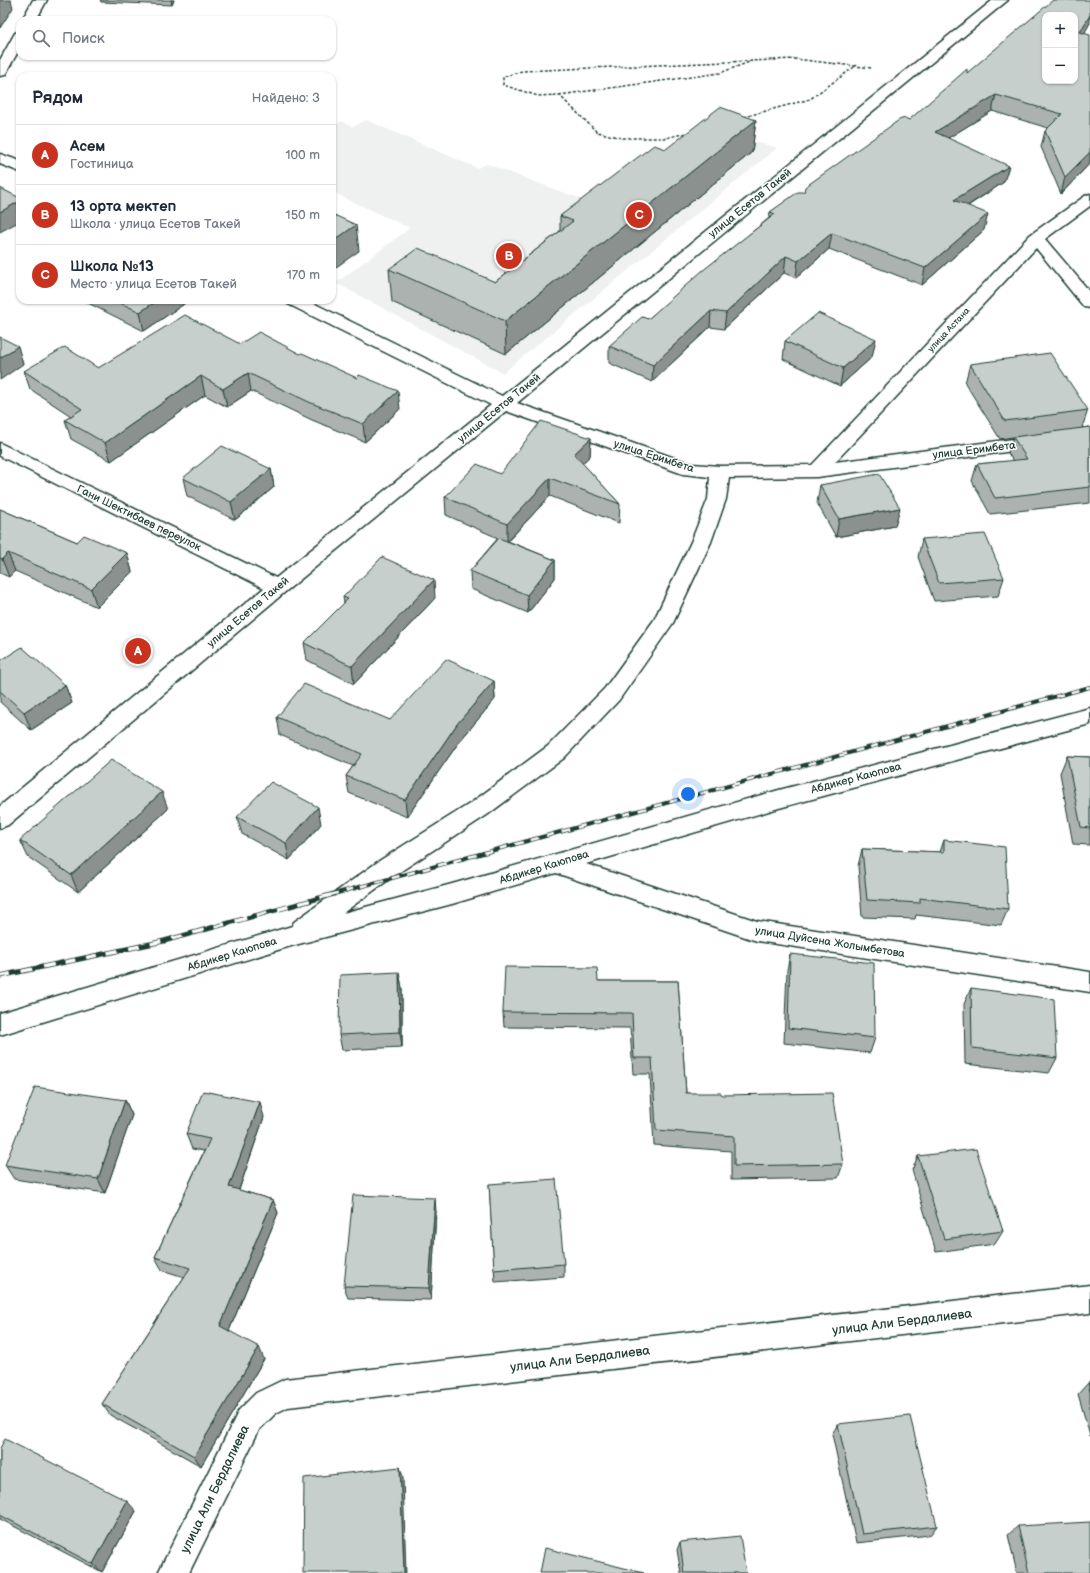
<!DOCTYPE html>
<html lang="ru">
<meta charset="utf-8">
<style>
:root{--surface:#fff;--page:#f6f6f7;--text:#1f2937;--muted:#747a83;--line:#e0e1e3;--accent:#c8321e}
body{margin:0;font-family:"Balsamiq Sans",sans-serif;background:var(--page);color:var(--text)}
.controls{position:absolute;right:12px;top:12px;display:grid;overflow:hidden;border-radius:8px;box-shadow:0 1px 3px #0004}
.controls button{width:36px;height:36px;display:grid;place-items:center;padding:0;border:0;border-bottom:1px solid var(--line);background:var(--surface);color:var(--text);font:20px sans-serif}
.you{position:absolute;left:688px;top:794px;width:14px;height:14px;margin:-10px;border:3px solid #fff;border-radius:50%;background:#1a73e8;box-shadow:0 0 0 6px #1a73e833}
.badge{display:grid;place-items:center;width:26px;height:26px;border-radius:50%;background:var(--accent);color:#fff;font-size:13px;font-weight:700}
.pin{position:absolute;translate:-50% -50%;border:2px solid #fff;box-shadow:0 1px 4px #0006}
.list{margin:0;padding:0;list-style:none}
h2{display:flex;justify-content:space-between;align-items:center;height:52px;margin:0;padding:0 16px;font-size:17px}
h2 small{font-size:13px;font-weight:400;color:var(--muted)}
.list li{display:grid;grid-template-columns:26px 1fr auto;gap:12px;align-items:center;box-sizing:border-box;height:60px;padding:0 16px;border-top:1px solid var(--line)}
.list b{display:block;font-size:15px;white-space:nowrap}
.list p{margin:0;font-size:13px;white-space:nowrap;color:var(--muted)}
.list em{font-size:13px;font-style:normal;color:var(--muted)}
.icon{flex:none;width:22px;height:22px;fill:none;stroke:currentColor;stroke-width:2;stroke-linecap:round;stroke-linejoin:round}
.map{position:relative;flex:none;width:1090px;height:1573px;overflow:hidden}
.search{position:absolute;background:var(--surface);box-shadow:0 1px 3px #0004;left:16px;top:16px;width:320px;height:44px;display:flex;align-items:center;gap:10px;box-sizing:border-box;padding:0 14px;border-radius:12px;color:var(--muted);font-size:15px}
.panel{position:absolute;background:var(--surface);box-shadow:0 1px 3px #0004;left:16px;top:72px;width:320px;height:232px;border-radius:12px}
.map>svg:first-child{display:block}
</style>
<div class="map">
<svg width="1090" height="1573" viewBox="0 0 1090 1573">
<rect width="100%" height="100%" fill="#fff"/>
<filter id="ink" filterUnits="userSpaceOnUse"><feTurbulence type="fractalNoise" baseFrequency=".025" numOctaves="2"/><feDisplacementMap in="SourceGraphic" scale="8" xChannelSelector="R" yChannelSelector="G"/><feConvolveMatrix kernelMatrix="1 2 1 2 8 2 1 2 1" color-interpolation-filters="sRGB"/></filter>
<g filter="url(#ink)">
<path fill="#eef1f0" d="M 366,120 L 477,168 L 487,164 L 589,202 L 716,130 L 777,148 L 503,373 L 336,283 L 410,228 L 332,192 L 332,128 L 342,121 L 353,127 Z"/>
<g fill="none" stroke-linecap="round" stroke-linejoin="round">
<g stroke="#1f3d34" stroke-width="3">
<path id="minor" d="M 33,0 L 47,0 L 36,20 L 22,20 Z
M 993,0 L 1008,0 L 517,403 L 692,464 L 720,466 L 812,465 L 1030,235 L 1085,196 L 1090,194 L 1090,206 L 1045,239 L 1090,292 L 1090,308 L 1084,307 L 1036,248 L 835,462 L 1090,429 L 1090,441 L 817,477 L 729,478 L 726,499 L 711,542 L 673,623 L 619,700 L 564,758 L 487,815 L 395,875 L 343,913 L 452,884 L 779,790 L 1090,708 L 1090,724 L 779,808 L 586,864 L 757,921 L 1090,972 L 1090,992 L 757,941 L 556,873 L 452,904 L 291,946 L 0,1035 L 0,1013 L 292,926 L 294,922 L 379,861 L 471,803 L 548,746 L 605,688 L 654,620 L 691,542 L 708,499 L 710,477 L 683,474 L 506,411 L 285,592 L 8,825 L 0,828 L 0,806 L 264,588 L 0,456 L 0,443 L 276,578 L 491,405 L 288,304 L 286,300 L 307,300 L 502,396 Z
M 20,32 L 20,48 L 5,75 L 0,76 L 0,60 L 15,33 Z
M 0,154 L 20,161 L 20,172 L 0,164 Z
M 1090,1285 L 1090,1313 L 288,1407 L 276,1413 L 259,1430 L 189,1573 L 158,1573 L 239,1410 L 256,1393 L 285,1379 Z"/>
</g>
<path stroke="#1f3d34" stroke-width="1.5" stroke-dasharray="3 2" stroke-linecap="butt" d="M 559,95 L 720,73 L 752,61
M 744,117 L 810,99 L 857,65
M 690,132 L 666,138 L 622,138 L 597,132 L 559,95 L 538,96 L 503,85 L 503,77 L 522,71 L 795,59 L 872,68"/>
<use href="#minor" fill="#fff" fill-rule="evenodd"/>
<g stroke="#1f3d34" stroke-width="4">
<path id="rail-far1" d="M 330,895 L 1090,687"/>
</g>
<g stroke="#1f3d34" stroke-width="5">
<path id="rail" d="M 0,976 L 164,941 L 334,894"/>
</g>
<use href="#rail-far1" stroke="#fff" stroke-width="2.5" stroke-dasharray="8" stroke-linecap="butt"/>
<use href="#rail" stroke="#fff" stroke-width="3.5" stroke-dasharray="11" stroke-linecap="butt"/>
</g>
<path fill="#abb2af" stroke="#1f3d34" d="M 100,0 L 174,0 L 172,5 L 101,2 Z
M 1090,23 L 1084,33 L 1090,163 L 1061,194 L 1041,147 L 1045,131 L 1048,128 L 992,111 L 948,138 L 1004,182 L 968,206 L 984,230 L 922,285 L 829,249 L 796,278 L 784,273 L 724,329 L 710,327 L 652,382 L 609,363 L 609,346 L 648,319 L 769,218 L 770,212 L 804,192 L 909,120 L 967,73 Z
M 756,120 L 752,152 L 506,354 L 392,302 L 389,269 L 495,282 L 560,231 L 560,216 L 666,149 Z
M 82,300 L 184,300 L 184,304 L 144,331 Z
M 785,341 L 872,357 L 840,386 L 783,359 Z
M 240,344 L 400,409 L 365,442 L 312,420 L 251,391 L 227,407 L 205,395 L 111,461 L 71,439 L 65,420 L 71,416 L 30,389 L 24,371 L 98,368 Z
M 970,364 L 1088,410 L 1082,428 L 1090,427 L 1090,503 L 990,514 L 972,481 L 977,464 L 1013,461 L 1008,453 L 1013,437 L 1000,439 L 965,383 Z
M 591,438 L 590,456 L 582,463 L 620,504 L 619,523 L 550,496 L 508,541 L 555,560 L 555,578 L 528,613 L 471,589 L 470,571 L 498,538 L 446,515 L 445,497 Z
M 271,469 L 274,487 L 235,520 L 187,496 L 183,478 Z
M 820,485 L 895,526 L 836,537 L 817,503 Z
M 0,509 L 77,542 L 127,553 L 132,572 L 97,607 L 15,571 L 9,577 L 0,573 Z
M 922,539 L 1004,578 L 998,596 L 934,601 L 918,557 Z
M 343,597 L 435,598 L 354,684 L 307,660 L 304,643 L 344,603 Z
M 0,661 L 65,685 L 72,703 L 31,730 L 0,702 Z
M 494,681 L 495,699 L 459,742 L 407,817 L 349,793 L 346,776 L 353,766 L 280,735 L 277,717 L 390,720 Z
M 1067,756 L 1090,757 L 1090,845 L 1073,844 L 1060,773 Z
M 168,809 L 78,892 L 28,857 L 20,840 Z
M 237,817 L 321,824 L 289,860 L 242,834 Z
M 944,840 L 1008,909 L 1001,925 L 916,915 L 915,919 L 862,917 L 858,866 L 862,849 L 940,852 Z
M 790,954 L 875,1038 L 870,1053 L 784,1043 L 787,970 Z
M 399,972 L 402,988 L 402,1047 L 342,1050 L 339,1035 Z
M 598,981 L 678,981 L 686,1093 L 722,1095 L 843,1164 L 838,1178 L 731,1180 L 731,1151 L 654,1145 L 650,1074 L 633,1074 L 630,1028 L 504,1027 L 503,1012 Z
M 971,988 L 1057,1058 L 1049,1073 L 965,1064 L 964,1004 Z
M 125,1100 L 132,1115 L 105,1193 L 14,1179 L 5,1165 Z
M 264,1117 L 239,1190 L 273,1200 L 278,1213 L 229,1331 L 264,1359 L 201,1466 L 110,1415 L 102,1404 L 184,1277 L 162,1270 L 155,1257 L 204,1151 L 192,1149 L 186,1134 Z
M 918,1156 L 1003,1231 L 995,1244 L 936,1252 L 912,1170 Z
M 489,1184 L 564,1264 L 564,1277 L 495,1282 Z
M 436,1211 L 431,1300 L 348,1298 L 344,1286 Z
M 1088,1383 L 1090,1383 L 1090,1436 L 1078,1394 Z
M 838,1424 L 937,1526 L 930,1535 L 856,1543 L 832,1434 Z
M 0,1448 L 136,1511 L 102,1572 L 0,1519 Z
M 1018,1526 L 1090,1573 L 1017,1573 L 1008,1535 Z
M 680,1542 L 746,1573 L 681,1573 L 677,1550 Z"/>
<path fill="#8b918f" stroke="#1f3d34" d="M 0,0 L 11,0 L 13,8 L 0,28 Z
M 171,0 L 174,0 L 172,5 Z
M 1090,15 L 1090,23 L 1076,48 L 1080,32 Z
M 996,95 L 992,111 L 932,148 L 935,132 Z
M 756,120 L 752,152 L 506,354 L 505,321 Z
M 1090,152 L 1090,163 L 1061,194 L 1065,177 Z
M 1009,166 L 1004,182 L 950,217 L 954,200 Z
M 20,201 L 20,221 L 0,232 L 0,212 Z
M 988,214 L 984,230 L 922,285 L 925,268 Z
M 356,225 L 359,251 L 332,270 L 332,242 Z
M 832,233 L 829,249 L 796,278 L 798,261 Z
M 786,256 L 784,273 L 724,329 L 726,313 Z
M 158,300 L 184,300 L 184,304 L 144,331 L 140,312 Z
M 711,311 L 710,327 L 652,382 L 653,365 Z
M 876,339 L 872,357 L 840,386 L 843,368 Z
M 18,346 L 23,364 L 0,380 L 0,358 Z
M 248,373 L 251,391 L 227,407 L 223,389 Z
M 201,376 L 205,395 L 111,461 L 105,443 Z
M 398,391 L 400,409 L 365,442 L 363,424 Z
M 591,438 L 590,456 L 573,472 L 574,454 Z
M 271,469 L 274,487 L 235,520 L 231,502 Z
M 550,478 L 550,496 L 507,542 L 507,524 Z
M 900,508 L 895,526 L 836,537 L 839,519 Z
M 8,553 L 15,571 L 9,577 L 2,559 Z
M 127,553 L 132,572 L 97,607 L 91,589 Z
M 555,560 L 555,578 L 528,613 L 527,595 Z
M 434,580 L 435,598 L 354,684 L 352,666 Z
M 494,681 L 495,699 L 459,742 L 407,817 L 405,800 L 457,724 Z
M 65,685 L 72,703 L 31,730 L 24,712 Z
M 162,792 L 168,809 L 78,892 L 71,875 Z
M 318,807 L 321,824 L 289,860 L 286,843 Z
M 399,972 L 402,988 L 402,1047 L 400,1032 Z
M 125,1100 L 132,1115 L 105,1193 L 98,1179 Z
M 260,1102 L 264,1117 L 235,1201 L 229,1187 Z
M 435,1198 L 436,1211 L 431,1300 L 429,1288 Z
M 273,1200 L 278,1213 L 226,1338 L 220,1326 Z
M 259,1347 L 264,1359 L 201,1466 L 194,1456 Z
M 400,1467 L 403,1477 L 406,1573 L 404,1573 Z
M 127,1501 L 136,1511 L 102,1572 L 93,1564 Z"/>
<path fill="#c7cfcc" stroke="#1f3d34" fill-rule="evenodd" d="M 1053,0 L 1090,0 L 1090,15 L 1080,32 L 1090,35 L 1090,152 L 1065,177 L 1045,131 L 1062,114 L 996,95 L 935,132 L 1009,166 L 954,200 L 988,214 L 925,268 L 832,233 L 798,261 L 786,256 L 726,313 L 711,311 L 653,365 L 609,346 L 642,317 L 648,319 L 702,271 L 775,214 L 770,212 L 798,192 L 804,192 L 805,187 L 899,120 L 905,118 L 909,120 L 967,69 L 967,73 ZM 1045,15 L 1075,15 L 1075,81 L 1045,81 Z
M 720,107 L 756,120 L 505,321 L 389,269 L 418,248 L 495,282 L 573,221 L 560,216 L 654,145 L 666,149 Z
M 0,188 L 20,198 L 20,201 L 0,212 Z
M 332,214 L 356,225 L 332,242 Z
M 114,300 L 158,300 L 140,312 Z
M 818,313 L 876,339 L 843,368 L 785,341 Z
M 185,315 L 240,344 L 259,332 L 300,354 L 302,353 L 357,378 L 359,375 L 398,391 L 363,424 L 309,402 L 248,373 L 223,389 L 201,376 L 105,443 L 65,420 L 82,409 L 24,371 L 65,347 L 98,368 Z
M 0,337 L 18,346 L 0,358 Z
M 1050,353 L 1088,410 L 1005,421 L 970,364 Z
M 541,421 L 591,438 L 574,454 L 620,504 L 550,478 L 507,524 L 445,497 L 477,464 L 500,474 Z
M 1090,427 L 1090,487 L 995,498 L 977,464 L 1027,459 L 1013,437 Z
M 222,446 L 271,469 L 231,502 L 183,478 Z
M 879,474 L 900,508 L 839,519 L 820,485 Z
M 0,509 L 77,542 L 84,535 L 127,553 L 91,589 L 8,553 L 2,559 L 0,558 Z
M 985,534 L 1004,578 L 939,583 L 922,539 Z
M 499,538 L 555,560 L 527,595 L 470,571 Z
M 382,557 L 434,580 L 352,666 L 304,643 L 348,599 L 343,597 Z
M 22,647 L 65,685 L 24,712 L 0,691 L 0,661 Z
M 446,659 L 494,681 L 457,724 L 405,800 L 346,776 L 362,754 L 277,717 L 304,684 L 390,720 Z
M 1067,756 L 1090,757 L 1090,828 L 1081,827 Z
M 111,760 L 162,792 L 71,875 L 20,840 Z
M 271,782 L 318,807 L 286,843 L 237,817 Z
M 944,840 L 1005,847 L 1008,909 L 920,898 L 920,903 L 867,900 L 862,849 L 944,852 Z
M 790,954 L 874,963 L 875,1038 L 788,1028 Z
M 505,967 L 597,968 L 598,981 L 678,981 L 686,1093 L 721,1093 L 722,1095 L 832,1093 L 843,1164 L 734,1166 L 734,1136 L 656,1130 L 652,1058 L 634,1058 L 632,1013 L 503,1012 Z
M 399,972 L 400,1032 L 339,1035 L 340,975 Z
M 971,988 L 1054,999 L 1057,1058 L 972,1048 Z
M 35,1087 L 125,1100 L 98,1179 L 5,1165 Z
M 203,1091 L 260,1102 L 229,1187 L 273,1200 L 220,1326 L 259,1347 L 194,1456 L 102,1404 L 190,1268 L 155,1257 L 210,1139 L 186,1134 Z
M 976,1149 L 1003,1231 L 944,1239 L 918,1156 Z
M 556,1179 L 564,1264 L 494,1270 L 489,1184 Z
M 353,1195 L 435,1198 L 429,1288 L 344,1286 Z
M 1088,1383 L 1090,1383 L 1090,1391 Z
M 910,1416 L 937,1526 L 862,1534 L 838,1424 Z
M 5,1439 L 127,1501 L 93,1564 L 0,1515 L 0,1448 Z
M 400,1467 L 404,1573 L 303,1573 L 304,1478 Z
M 1090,1522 L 1090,1573 L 1029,1573 L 1018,1526 Z
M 740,1536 L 746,1573 L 684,1573 L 680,1542 Z
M 545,1548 L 644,1573 L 540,1573 Z"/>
</g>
<g text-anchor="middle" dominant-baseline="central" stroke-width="3" stroke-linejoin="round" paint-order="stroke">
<g font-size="9" fill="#1f3d34" stroke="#fff">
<text transform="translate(949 330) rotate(-47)">улица Астана</text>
</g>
<g font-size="11" fill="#1f3d34" stroke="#fff">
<text transform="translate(750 203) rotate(-39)">улица Есетов Такей</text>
<text transform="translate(499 408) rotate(-39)">улица Есетов Такей</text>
<text transform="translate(974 450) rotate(-7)">улица Еримбета</text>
<text transform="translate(654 456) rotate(18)">улица Еримбета</text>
<text transform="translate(139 518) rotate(26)">Гани Шектибаев переулок</text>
<text transform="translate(248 612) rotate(-40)">улица Есетов Такей</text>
<text transform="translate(856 778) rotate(-15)">Абдикер Каюпова</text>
<text transform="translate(544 867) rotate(-17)">Абдикер Каюпова</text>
<text transform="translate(830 942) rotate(9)">улица Дуйсена Жолымбетова</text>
<text transform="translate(232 954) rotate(-17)">Абдикер Каюпова</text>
</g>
<g font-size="13" fill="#1f3d34" stroke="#fff">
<text transform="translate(902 1322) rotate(-7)">улица Али Бердалиева</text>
<text transform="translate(580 1359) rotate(-7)">улица Али Бердалиева</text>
<text transform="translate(215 1489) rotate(-64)">улица Али Бердалиева</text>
</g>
</g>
</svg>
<div class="controls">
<button>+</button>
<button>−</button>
</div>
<div class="you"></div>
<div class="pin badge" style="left:138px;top:651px">A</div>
<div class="pin badge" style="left:509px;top:256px">B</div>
<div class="pin badge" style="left:639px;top:215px">C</div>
<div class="search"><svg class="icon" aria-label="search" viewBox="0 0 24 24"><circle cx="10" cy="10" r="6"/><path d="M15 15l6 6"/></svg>Поиск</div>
<section class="panel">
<h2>Рядом<small>Найдено: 3</small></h2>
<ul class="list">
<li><span class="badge">A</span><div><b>Асем</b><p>Гостиница</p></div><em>100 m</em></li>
<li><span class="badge">B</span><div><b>13 орта мектеп</b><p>Школа · улица Есетов Такей</p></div><em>150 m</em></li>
<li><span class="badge">C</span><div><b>Школа №13</b><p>Место · улица Есетов Такей</p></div><em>170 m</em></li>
</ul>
</section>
</div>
